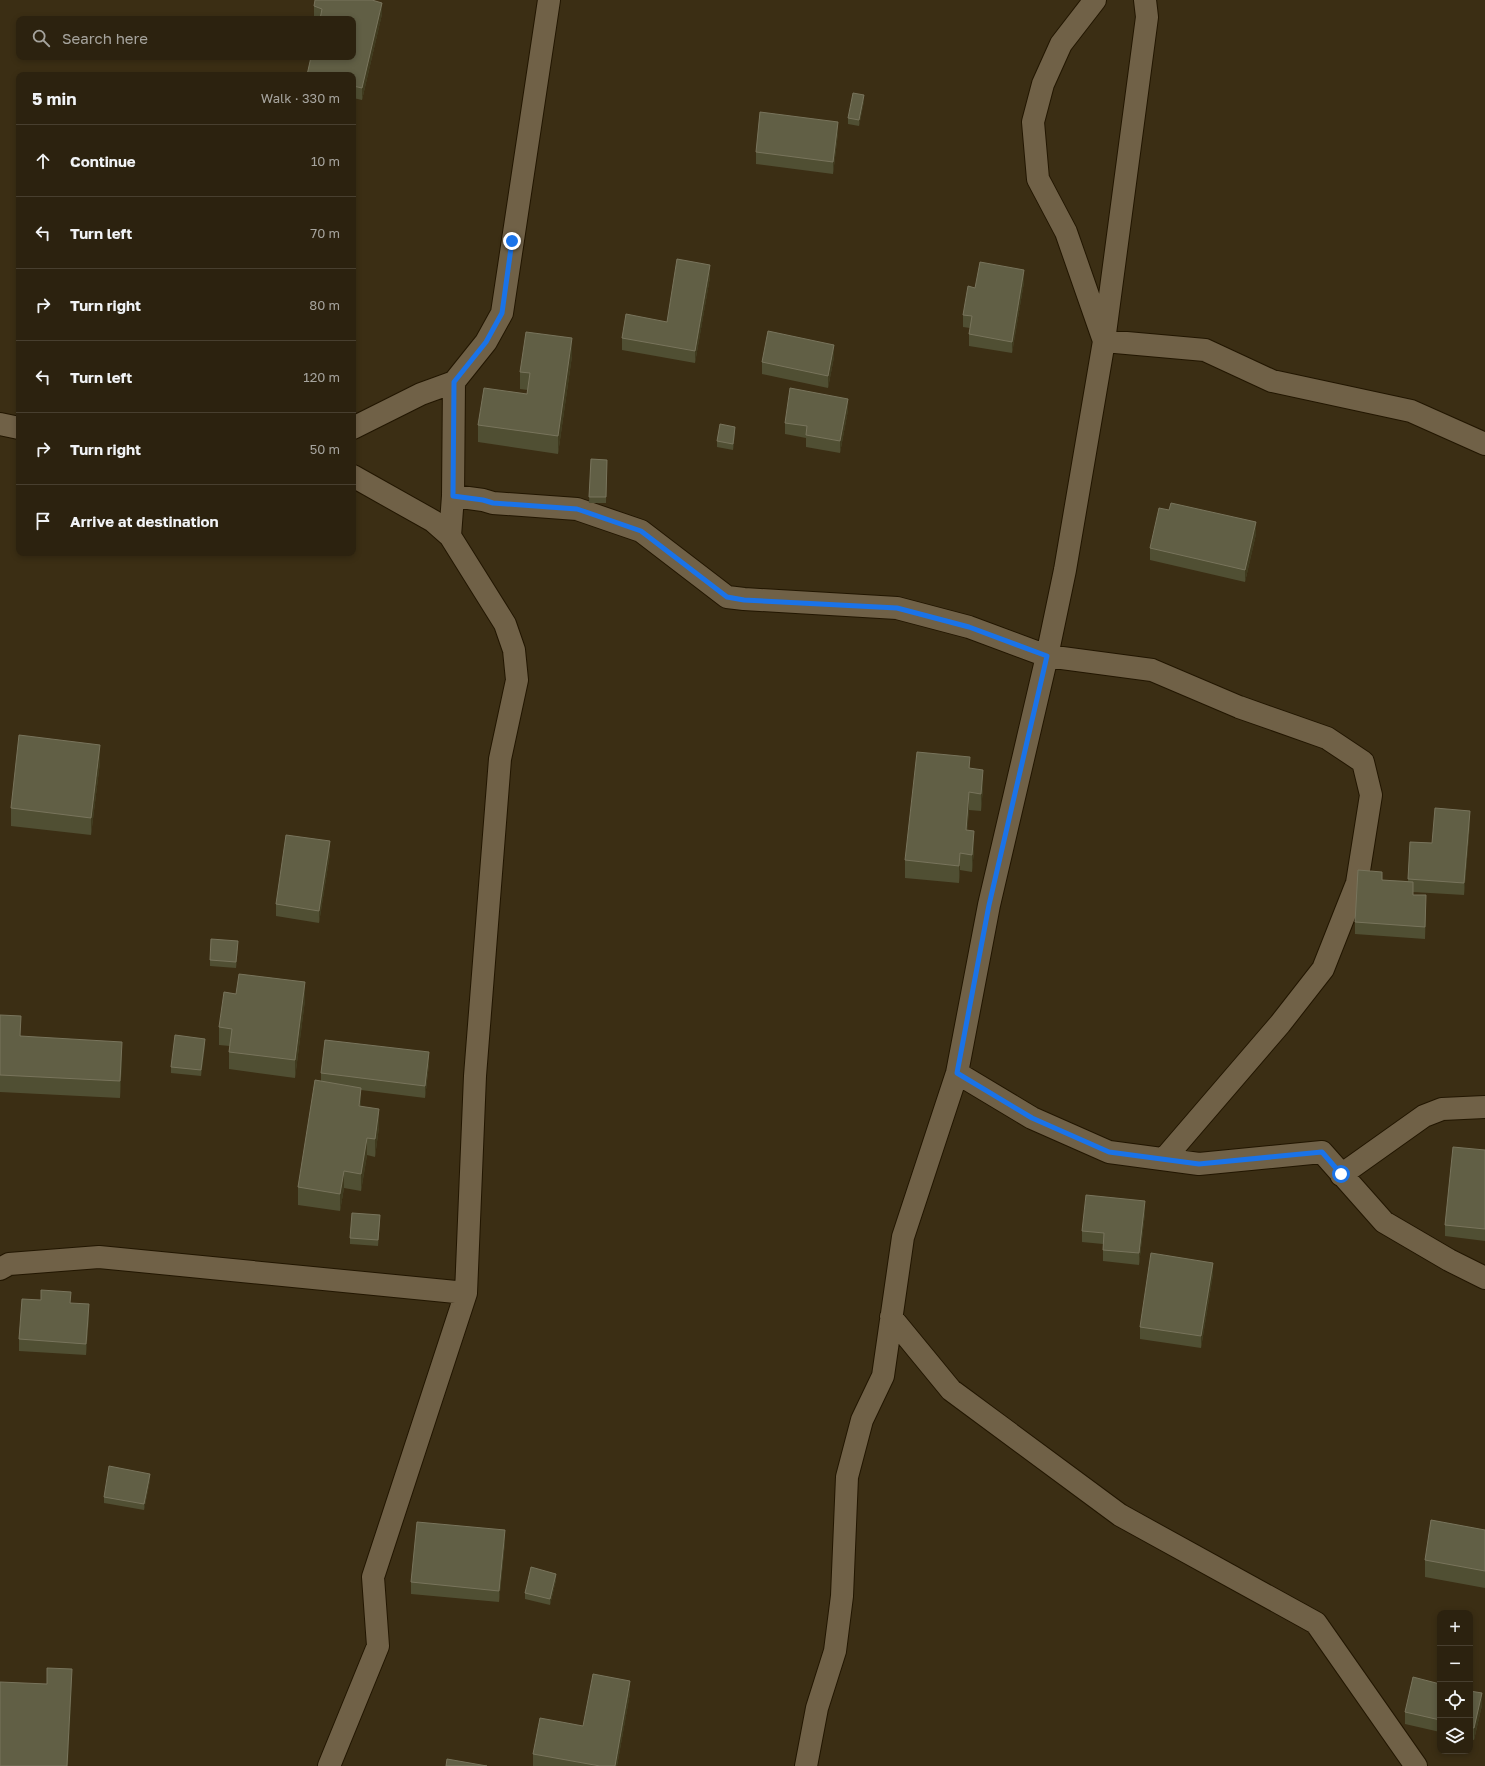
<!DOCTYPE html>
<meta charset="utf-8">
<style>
:root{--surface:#2c220f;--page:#382f1d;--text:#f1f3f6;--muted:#a6a49e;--line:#483f2f}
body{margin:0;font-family:"Golos Text",sans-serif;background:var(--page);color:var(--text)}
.controls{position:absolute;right:12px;bottom:12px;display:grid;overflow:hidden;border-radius:8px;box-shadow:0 2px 6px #0003}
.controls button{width:36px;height:36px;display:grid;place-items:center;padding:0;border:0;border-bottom:1px solid var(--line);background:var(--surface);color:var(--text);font:20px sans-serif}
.stop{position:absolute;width:12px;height:12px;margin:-9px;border:3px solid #1a73e8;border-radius:50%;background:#fff}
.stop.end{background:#1a73e8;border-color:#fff;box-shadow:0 1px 4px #0008}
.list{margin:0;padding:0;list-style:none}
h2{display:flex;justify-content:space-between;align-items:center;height:52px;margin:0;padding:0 16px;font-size:17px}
h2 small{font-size:13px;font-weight:400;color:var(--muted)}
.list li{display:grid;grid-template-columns:26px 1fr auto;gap:12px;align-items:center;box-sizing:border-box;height:72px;padding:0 16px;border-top:1px solid var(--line)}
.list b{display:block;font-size:15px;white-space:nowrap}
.list em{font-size:13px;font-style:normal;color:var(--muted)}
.icon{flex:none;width:22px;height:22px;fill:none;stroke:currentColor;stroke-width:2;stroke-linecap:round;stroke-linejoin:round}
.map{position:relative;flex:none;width:1485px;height:1766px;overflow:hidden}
.search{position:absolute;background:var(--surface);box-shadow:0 2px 6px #0003;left:16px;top:16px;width:340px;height:44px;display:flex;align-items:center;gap:10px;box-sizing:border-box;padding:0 14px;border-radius:8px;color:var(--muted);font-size:15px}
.panel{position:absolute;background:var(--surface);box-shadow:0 2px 6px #0003;left:16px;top:72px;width:340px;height:484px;border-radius:8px}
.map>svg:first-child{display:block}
</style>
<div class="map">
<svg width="1485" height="1766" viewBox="0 0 1485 1766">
<rect width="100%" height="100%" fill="#3b2e14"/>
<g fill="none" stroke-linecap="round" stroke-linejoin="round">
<g stroke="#221600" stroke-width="24">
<path id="minor" d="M 1095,0 L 1061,44 L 1043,84 L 1033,122 L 1038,179 L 1066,232 L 1104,341 L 1205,350 L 1272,381 L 1411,411 L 1485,444
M 454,382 L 486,342 L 502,313 L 549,0
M 0,424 L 19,428
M 353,428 L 421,394 L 454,382 L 453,496 L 483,500 L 493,503 L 577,509 L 641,531 L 727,597 L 744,599 L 897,608 L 969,627 L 1047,656 L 1065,570 L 1104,341 L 1147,17 L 1145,0
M 353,476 L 433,521 L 450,536 L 453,496
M 957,1073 L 1032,1118 L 1109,1152 L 1199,1164 L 1322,1152 L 1384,1222 L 1449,1260 L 1485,1278
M 1341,1175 L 1424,1116 L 1442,1109 L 1485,1107
M 0,1269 L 9,1264 L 99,1257 L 466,1293
M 891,1317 L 951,1390 L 1120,1515 L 1316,1623 L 1416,1766
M 329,1766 L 378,1646 L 373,1577 L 466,1293 L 475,1076 L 500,759 L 517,680 L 514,650 L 505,624 L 450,536
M 806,1766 L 817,1708 L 835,1651 L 842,1596 L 847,1477 L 862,1420 L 883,1376 L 903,1237 L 957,1073 L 989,905 L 1047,656 L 1152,670 L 1239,707 L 1327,738 L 1363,762 L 1371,795 L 1357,883 L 1323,969 L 1280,1024 L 1164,1159"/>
</g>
<use href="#minor" stroke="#706147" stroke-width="22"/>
</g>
<path fill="#504f33" d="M 314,6 L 382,14 L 362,100 L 353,98 L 353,75 L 307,75 L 311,57 L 353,19 L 316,19 L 314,18 Z
M 864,101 L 859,126 L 848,124 L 848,118 Z
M 838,133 L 833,174 L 756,164 L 756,152 Z
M 710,277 L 695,363 L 622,350 L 622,338 L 667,322 Z
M 1024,282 L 1012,353 L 969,346 L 969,334 L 970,328 L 963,327 L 963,315 Z
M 572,356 L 558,454 L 478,442 L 478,425 L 527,394 L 528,390 L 520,389 L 520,372 Z
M 834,357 L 828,388 L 762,374 L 762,362 Z
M 848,410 L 840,453 L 806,447 L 806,438 L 785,434 L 785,423 Z
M 735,433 L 733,450 L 717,447 L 717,441 Z
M 591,459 L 607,460 L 606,503 L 589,503 Z
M 1256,534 L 1245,582 L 1150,560 L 1150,548 Z
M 100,762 L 91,835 L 11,826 L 11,808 Z
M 970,769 L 983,787 L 981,811 L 969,810 L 967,831 L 974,849 L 972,872 L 960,870 L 959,883 L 905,878 L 905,860 Z
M 1470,823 L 1464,895 L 1413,892 L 1413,895 L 1426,907 L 1425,939 L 1355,934 L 1355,922 L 1382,880 L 1408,881 L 1410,842 L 1432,843 Z
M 330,853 L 319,923 L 276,916 L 276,904 Z
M 238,947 L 236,968 L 210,966 L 210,960 Z
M 236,994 L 305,1000 L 295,1078 L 229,1069 L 229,1052 L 230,1046 L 219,1045 L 219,1027 Z
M 0,1015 L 21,1036 L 122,1059 L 120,1098 L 0,1092 Z
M 205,1045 L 201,1076 L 171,1073 L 171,1067 Z
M 429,1064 L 425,1098 L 361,1090 L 361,1106 L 379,1127 L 375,1157 L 367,1155 L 361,1191 L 344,1188 L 340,1211 L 298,1205 L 298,1187 L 321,1081 L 321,1073 Z
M 1485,1150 L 1485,1241 L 1445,1236 L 1445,1225 Z
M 1145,1213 L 1139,1265 L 1103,1261 L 1103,1244 L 1082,1242 L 1082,1231 Z
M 380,1221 L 378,1246 L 350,1244 L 350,1238 Z
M 1213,1274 L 1201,1348 L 1140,1339 L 1140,1327 Z
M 71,1303 L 89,1316 L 86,1355 L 19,1351 L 19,1339 Z
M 150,1480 L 144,1510 L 104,1503 L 104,1497 Z
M 1485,1530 L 1485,1588 L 1425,1577 L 1425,1560 Z
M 505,1542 L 499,1602 L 411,1594 L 411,1582 Z
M 556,1580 L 550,1605 L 525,1599 L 525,1593 Z
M 1440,1684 L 1440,1732 L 1405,1724 L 1405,1712 Z
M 1470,1691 L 1482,1705 L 1474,1740 L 1470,1739 Z
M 630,1693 L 617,1766 L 533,1766 L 533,1754 L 583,1726 Z"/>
<path fill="#403b1f" d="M 382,3 L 382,14 L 362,100 L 362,88 Z
M 864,95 L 864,101 L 859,126 L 859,120 Z
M 838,122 L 838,133 L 833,174 L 833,162 Z
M 710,265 L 710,277 L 695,363 L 695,351 Z
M 1024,270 L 1024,282 L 1012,353 L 1012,342 Z
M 572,338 L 572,356 L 558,454 L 558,436 Z
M 834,345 L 834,357 L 828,388 L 828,376 Z
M 848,399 L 848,410 L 840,453 L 840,441 Z
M 735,427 L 735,433 L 733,450 L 733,444 Z
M 1256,522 L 1256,534 L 1245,582 L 1245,570 Z
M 100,745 L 100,762 L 91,835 L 91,818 Z
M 970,757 L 970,774 L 969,768 Z
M 983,770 L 983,787 L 981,811 L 981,794 Z
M 969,792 L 969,810 L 966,848 L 966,830 Z
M 1470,811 L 1470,823 L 1464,895 L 1464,883 Z
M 974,831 L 974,849 L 972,872 L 972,855 Z
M 330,841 L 330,853 L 319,923 L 319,911 Z
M 960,853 L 960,870 L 959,883 L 959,866 Z
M 1426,895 L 1426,907 L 1425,939 L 1425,927 Z
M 238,941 L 238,947 L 236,968 L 236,962 Z
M 305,982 L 305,1000 L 295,1078 L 295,1060 Z
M 205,1039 L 205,1045 L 201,1076 L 201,1070 Z
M 122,1042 L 122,1059 L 120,1098 L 120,1081 Z
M 429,1052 L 429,1064 L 425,1098 L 425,1086 Z
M 361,1088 L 361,1106 L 359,1123 L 359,1106 Z
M 379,1109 L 379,1127 L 375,1157 L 375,1139 Z
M 367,1138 L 367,1155 L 361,1191 L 361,1174 Z
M 344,1171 L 344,1188 L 340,1211 L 340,1194 Z
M 1145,1201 L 1145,1213 L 1139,1265 L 1139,1253 Z
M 1213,1263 L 1213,1274 L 1201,1348 L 1201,1336 Z
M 89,1304 L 89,1316 L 86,1355 L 86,1344 Z
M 150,1474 L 150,1480 L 144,1510 L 144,1504 Z
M 505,1530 L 505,1542 L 499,1602 L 499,1591 Z
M 556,1574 L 556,1580 L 550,1605 L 550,1599 Z
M 72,1669 L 72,1686 L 68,1766 L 67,1766 Z
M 630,1681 L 630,1693 L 617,1766 L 615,1766 Z
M 1482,1693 L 1482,1705 L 1474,1740 L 1474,1728 Z"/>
<path fill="#615f45" stroke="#78745c" d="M 315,0 L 372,0 L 382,3 L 362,88 L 353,86 L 353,75 L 307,75 L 311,57 L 353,57 L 353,19 L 320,19 L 322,9 L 314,6 Z
M 853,93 L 864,95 L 859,120 L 848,118 Z
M 760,112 L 838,122 L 833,162 L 756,152 Z
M 677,259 L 710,265 L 695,351 L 622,338 L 626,314 L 667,322 Z
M 980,262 L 1024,270 L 1012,342 L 969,334 L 972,316 L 963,315 L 968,286 L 975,288 Z
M 768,331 L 834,345 L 828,376 L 762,362 Z
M 526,332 L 572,338 L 558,436 L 478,425 L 484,388 L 527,394 L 530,373 L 520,372 Z
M 790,388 L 848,399 L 840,441 L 806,435 L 807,426 L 785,423 Z
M 720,424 L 735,427 L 733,444 L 717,441 Z
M 591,459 L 607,460 L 606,497 L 589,497 Z
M 1171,503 L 1256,522 L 1245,570 L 1150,548 L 1159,508 L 1169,510 Z
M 19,735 L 100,745 L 91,818 L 11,808 Z
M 917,752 L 970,757 L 969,768 L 983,770 L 981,794 L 969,792 L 966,830 L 974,831 L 972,855 L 960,853 L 959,866 L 905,860 Z
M 1435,808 L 1470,811 L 1464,883 L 1408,879 L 1410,842 L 1432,843 Z
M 286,835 L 330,841 L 319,911 L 276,904 Z
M 1358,870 L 1382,872 L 1382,880 L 1413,882 L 1413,895 L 1426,895 L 1425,927 L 1355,922 Z
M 211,939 L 238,941 L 236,962 L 210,960 Z
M 239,974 L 305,982 L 295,1060 L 229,1052 L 232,1029 L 219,1027 L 224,992 L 236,994 Z
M 0,1015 L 21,1016 L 20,1036 L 122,1042 L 120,1081 L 0,1075 Z
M 175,1035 L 205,1039 L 201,1070 L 171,1067 Z
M 325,1040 L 429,1052 L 425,1086 L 321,1073 Z
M 315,1080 L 361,1088 L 359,1106 L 379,1109 L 375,1139 L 367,1138 L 361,1174 L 344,1171 L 340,1194 L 298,1187 Z
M 1453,1147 L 1485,1150 L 1485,1229 L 1445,1225 Z
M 1086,1195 L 1145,1201 L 1139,1253 L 1103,1250 L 1104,1233 L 1082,1231 Z
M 352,1213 L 380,1215 L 378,1240 L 350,1238 Z
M 1151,1253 L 1213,1263 L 1201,1336 L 1140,1327 Z
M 41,1290 L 71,1292 L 70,1303 L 89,1304 L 86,1344 L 19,1339 L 22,1299 L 41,1300 Z
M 109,1466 L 150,1474 L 144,1504 L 104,1497 Z
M 1431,1520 L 1485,1530 L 1485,1571 L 1425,1560 Z
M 417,1522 L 505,1530 L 499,1591 L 411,1582 Z
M 531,1567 L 556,1574 L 550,1599 L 525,1593 Z
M 47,1668 L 72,1669 L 67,1766 L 0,1766 L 0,1682 L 47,1684 Z
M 593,1674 L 630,1681 L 615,1766 L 600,1766 L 533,1754 L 540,1718 L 583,1726 Z
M 1413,1677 L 1440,1684 L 1440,1720 L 1405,1712 Z
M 1470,1691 L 1482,1693 L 1474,1728 L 1470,1727 Z
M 447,1759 L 487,1766 L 446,1766 Z"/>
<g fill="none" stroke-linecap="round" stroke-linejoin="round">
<path stroke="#1a73e8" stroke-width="5" d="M 512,241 L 502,313 L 486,342 L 454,382 L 453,496 L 483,500 L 493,503 L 577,509 L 641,531 L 727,597 L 744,600 L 897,608 L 969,627 L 1047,656 L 989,905 L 957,1073 L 1032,1118 L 1109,1152 L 1199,1164 L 1322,1152 L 1341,1174"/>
</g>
</svg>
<div class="controls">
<button>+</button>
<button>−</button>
<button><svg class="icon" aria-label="locate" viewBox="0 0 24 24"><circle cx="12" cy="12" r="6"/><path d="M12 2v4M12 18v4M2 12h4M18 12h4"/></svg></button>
<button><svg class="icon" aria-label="layers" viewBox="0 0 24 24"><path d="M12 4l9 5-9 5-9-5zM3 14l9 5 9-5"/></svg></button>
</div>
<div class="stop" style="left:1341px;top:1174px"></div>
<div class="stop end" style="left:512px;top:241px"></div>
<div class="search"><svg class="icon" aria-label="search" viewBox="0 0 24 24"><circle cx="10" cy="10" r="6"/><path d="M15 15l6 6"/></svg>Search here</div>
<section class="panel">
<h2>5 min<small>Walk · 330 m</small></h2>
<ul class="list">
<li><svg class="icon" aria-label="ahead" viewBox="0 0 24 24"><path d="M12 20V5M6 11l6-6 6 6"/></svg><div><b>Continue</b></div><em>10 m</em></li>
<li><svg class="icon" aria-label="left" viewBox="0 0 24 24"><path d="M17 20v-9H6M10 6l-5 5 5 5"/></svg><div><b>Turn left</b></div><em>70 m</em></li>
<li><svg class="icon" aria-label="right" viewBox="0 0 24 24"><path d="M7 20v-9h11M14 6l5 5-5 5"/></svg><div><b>Turn right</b></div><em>80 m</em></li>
<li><svg class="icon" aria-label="left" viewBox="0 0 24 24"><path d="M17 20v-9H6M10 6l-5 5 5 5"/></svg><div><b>Turn left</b></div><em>120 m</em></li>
<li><svg class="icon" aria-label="right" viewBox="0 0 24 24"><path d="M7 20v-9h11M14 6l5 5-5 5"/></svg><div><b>Turn right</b></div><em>50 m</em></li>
<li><svg class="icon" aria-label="arrive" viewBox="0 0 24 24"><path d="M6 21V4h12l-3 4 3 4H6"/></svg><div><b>Arrive at destination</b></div></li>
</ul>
</section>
</div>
